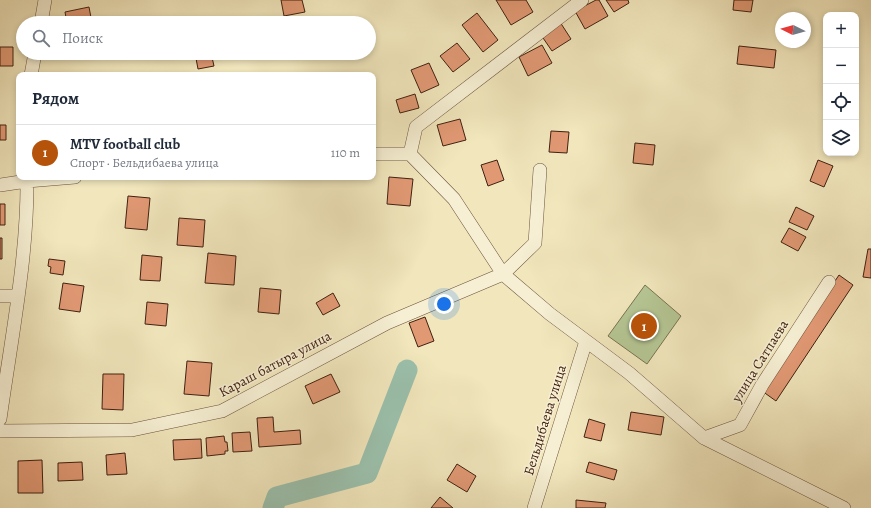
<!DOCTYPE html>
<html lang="ru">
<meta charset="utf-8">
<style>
:root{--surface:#fff;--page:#f6f6f7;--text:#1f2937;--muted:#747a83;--line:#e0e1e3;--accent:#b45309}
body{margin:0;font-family:Alegreya,serif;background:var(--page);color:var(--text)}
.controls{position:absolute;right:12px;top:12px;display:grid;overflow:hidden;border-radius:8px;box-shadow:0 2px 6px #0003}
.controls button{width:36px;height:36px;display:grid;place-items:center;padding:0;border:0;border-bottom:1px solid var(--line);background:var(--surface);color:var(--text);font:20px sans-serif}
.compass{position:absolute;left:775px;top:12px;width:36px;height:36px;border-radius:50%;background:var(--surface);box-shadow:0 2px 6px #0003;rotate:275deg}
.you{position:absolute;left:444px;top:304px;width:14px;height:14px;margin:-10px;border:3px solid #fff;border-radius:50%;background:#1a73e8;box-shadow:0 0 0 6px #1a73e833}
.badge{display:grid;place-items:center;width:26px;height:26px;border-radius:50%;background:var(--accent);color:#fff;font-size:13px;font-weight:700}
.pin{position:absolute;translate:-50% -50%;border:2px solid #fff;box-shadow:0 1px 4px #0006}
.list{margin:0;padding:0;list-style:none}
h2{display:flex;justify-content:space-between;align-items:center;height:52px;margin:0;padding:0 16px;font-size:17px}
h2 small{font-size:13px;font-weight:400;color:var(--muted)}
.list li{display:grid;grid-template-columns:26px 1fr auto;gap:12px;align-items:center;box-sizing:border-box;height:56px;padding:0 16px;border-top:1px solid var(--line)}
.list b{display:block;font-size:15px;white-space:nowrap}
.list p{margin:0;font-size:13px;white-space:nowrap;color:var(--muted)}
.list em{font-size:13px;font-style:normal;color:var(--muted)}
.icon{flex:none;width:22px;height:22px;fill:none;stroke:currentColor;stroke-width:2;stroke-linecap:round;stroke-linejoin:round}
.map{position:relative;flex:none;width:871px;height:508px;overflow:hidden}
.search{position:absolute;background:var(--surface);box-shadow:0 2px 6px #0003;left:16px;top:16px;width:360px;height:44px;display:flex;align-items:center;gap:10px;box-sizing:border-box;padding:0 14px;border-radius:22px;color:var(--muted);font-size:15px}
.panel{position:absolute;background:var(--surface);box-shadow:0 2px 6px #0003;left:16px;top:72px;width:360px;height:108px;border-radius:8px}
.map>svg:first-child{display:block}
</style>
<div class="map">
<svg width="871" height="508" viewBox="0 0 871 508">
<rect width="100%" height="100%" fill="#f1e6bc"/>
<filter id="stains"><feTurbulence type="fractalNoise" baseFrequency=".005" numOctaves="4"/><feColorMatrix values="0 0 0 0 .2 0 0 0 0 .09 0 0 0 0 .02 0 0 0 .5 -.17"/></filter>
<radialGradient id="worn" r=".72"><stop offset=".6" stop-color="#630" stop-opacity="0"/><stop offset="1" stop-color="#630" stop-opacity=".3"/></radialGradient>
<path fill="#b5c694" stroke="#7a7352" d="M 645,285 L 681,316 L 647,364 L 608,336 Z"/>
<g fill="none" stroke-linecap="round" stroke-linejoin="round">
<path stroke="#9bc0ac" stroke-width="21" d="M 273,508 L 277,497 L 367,473 L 407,370"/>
</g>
<path fill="#e19974" stroke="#402011" d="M 281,0 L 302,0 L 305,12 L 284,16 Z
M 496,0 L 526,0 L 533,12 L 511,25 Z
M 596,0 L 599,0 L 608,16 L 585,29 L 575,11 Z
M 606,0 L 628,0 L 629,3 L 614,12 Z
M 734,0 L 753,0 L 751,12 L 733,10 Z
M 89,7 L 92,23 L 67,23 L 65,12 Z
M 477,13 L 498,40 L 483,52 L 462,25 Z
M 560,22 L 571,39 L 552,51 L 541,35 Z
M 457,43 L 470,59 L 453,72 L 440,56 Z
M 542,45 L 552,63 L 528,76 L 519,57 Z
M 739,46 L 776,50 L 774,68 L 737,64 Z
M 0,47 L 13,47 L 13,66 L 0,66 Z
M 195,53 L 211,53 L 214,66 L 198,69 Z
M 429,63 L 439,85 L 421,93 L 411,70 Z
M 415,94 L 419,108 L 400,113 L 396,100 Z
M 460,119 L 466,140 L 443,146 L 437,125 Z
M 0,125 L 6,125 L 6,140 L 0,140 Z
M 551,131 L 569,132 L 567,153 L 549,152 Z
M 635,143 L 655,145 L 653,165 L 633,163 Z
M 497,160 L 504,180 L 488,186 L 481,165 Z
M 818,160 L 833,166 L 824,187 L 810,181 Z
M 389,177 L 413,179 L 410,206 L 387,204 Z
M 128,196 L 150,198 L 147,230 L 125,228 Z
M 0,204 L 5,204 L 5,225 L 0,225 Z
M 796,207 L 814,216 L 807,230 L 789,222 Z
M 179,218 L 205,220 L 203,247 L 177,245 Z
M 789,228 L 806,237 L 798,251 L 781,242 Z
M 0,238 L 2,238 L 2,259 L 0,259 Z
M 868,249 L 871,249 L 871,278 L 863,277 Z
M 208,253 L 236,256 L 234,285 L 205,283 Z
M 142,255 L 162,257 L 160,281 L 140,280 Z
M 49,259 L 65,261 L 63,275 L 50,273 L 51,267 L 48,266 Z
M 839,275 L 853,285 L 776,401 L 762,391 Z
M 63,283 L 84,286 L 80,312 L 59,309 Z
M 260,288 L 281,290 L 279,314 L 258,312 Z
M 333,293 L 340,306 L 323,315 L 316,303 Z
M 147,302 L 168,304 L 166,326 L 145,324 Z
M 425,317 L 434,341 L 418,347 L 409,323 Z
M 187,361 L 212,363 L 209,396 L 184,394 Z
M 103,374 L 124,374 L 123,410 L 102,409 Z
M 331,374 L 340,392 L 313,404 L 305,386 Z
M 631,412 L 664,417 L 661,435 L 628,430 Z
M 273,417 L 274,432 L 300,430 L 301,444 L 259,447 L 257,418 Z
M 589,419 L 605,424 L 601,441 L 584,437 Z
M 250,432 L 252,451 L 233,452 L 232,433 Z
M 224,436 L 225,442 L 227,442 L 228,451 L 225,451 L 225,454 L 207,456 L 206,438 Z
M 201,439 L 202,458 L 174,460 L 173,440 Z
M 125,453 L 127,474 L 107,475 L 106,455 Z
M 42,460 L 43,493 L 18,493 L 18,461 Z
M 82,462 L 83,480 L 58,481 L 58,463 Z
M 589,462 L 617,470 L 614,480 L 586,472 Z
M 457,464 L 476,476 L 467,492 L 447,480 Z
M 440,497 L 453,508 L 431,508 Z
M 576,500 L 606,503 L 605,508 L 576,508 Z"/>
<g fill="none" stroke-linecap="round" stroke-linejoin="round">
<g stroke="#6c523c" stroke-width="14">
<path id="street" d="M 41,23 L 45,0
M 31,75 L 35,53
M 373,154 L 410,154 L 454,199 L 503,274 L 550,314 L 629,373 L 704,438 L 844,508
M 410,154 L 416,127 L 582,0
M 0,185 L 27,181 L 75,177
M 0,296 L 18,296
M 0,419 C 11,340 28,256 27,177
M 0,431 L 132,430 L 222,411 L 387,323 L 503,274 L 535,243 L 540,170
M 704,438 L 740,425 L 762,385 L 829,282
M 534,508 L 586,341"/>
</g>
<use href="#street" stroke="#f6efd3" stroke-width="13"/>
</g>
<g text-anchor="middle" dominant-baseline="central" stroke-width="3" stroke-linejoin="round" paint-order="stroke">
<g font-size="14" fill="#402011" stroke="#f6efd3">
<text transform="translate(760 361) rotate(-58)">улица Сатпаева</text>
<text transform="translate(275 364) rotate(-28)">Караш батыра улица</text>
<text transform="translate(545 420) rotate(-73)">Бельдибаева улица</text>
</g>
</g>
<rect width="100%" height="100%" filter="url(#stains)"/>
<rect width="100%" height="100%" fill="url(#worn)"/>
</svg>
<div class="controls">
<button>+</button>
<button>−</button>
<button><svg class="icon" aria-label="locate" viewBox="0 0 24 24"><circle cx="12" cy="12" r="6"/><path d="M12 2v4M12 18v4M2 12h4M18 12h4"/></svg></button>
<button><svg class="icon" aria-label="layers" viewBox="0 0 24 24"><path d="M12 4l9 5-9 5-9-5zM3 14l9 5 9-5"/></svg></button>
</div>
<svg class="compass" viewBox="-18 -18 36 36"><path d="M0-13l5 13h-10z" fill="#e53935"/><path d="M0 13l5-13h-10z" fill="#747a83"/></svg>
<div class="you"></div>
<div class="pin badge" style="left:644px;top:326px">1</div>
<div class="search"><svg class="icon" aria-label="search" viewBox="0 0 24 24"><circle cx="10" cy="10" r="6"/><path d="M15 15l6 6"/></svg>Поиск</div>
<section class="panel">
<h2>Рядом<small></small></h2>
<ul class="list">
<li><span class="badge">1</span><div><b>MTV football club</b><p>Спорт · Бельдибаева улица</p></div><em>110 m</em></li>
</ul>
</section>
</div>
